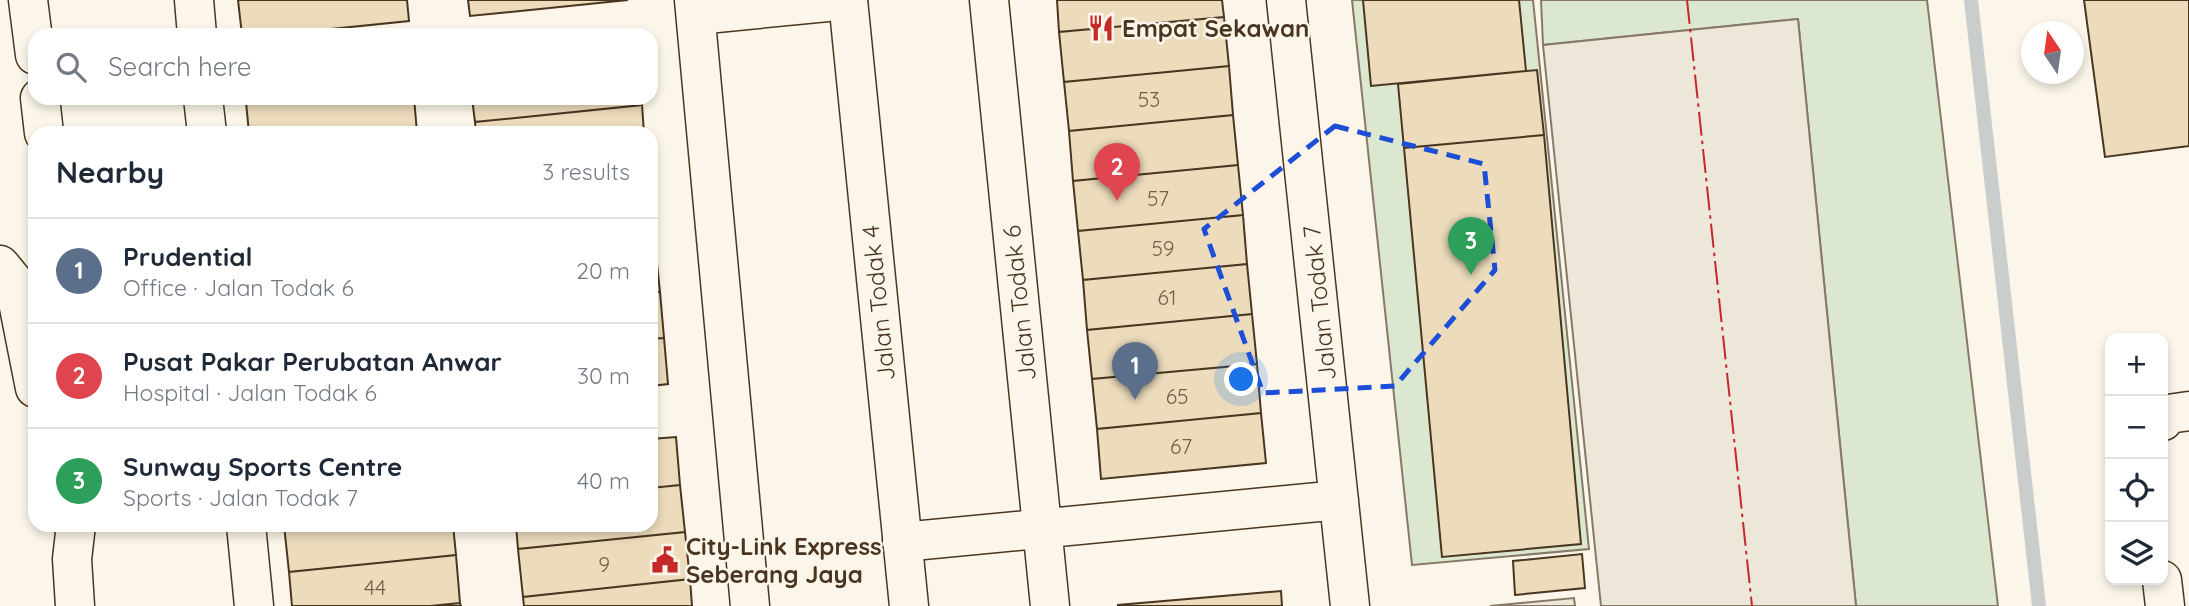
<!DOCTYPE html>
<meta charset="utf-8">
<style>
:root{--surface:#fff;--page:#f2f2f3;--text:#1f2937;--muted:#747a83;--line:#e0e1e3;--accent:#1a73e8}
body{margin:0;font-family:Quicksand,sans-serif;background:var(--page);color:var(--text)}
.controls{position:absolute;right:21px;bottom:21px;display:grid;overflow:hidden;border-radius:14px;box-shadow:0 4px 10px #0003}
.controls button{width:63px;height:63px;display:grid;place-items:center;padding:0;border:0;border-bottom:2px solid var(--line);background:var(--surface);color:var(--text);font:35px sans-serif}
.compass{position:absolute;left:2021px;top:21px;width:63px;height:63px;border-radius:50%;background:var(--surface);box-shadow:0 4px 10px #0003;rotate:347deg}
.you{position:absolute;left:1242px;top:380px;width:24px;height:24px;margin:-18px;border:5px solid #fff;border-radius:50%;background:#1a73e8;box-shadow:0 0 0 10px #1a73e833}
.badge{display:grid;place-items:center;width:46px;height:46px;border-radius:50%;background:var(--accent);color:#fff;font-size:23px;font-weight:700}
.pin{position:absolute;translate:-50% -58px;filter:drop-shadow(0 2px 4px #0008)}
.pin::after{content:'';position:absolute;top:37px;width:24px;height:21px;background:inherit;clip-path:polygon(0 0,100% 0,50% 100%)}
.list{margin:0;padding:0;list-style:none}
h2{display:flex;justify-content:space-between;align-items:center;height:91px;margin:0;padding:0 28px;font-size:30px}
h2 small{font-size:23px;font-weight:400;color:var(--muted)}
.list li{display:grid;grid-template-columns:46px 1fr auto;gap:21px;align-items:center;box-sizing:border-box;height:105px;padding:0 28px;border-top:2px solid var(--line)}
.list b{display:block;font-size:26px;white-space:nowrap}
.list p{margin:0;font-size:23px;white-space:nowrap;color:var(--muted)}
.list em{font-size:23px;font-style:normal;color:var(--muted)}
.icon{flex:none;width:38px;height:38px;fill:none;stroke:currentColor;stroke-width:2;stroke-linecap:round;stroke-linejoin:round}
.map{position:relative;flex:none;width:2189px;height:606px;overflow:hidden}
.search{position:absolute;background:var(--surface);box-shadow:0 4px 10px #0003;left:28px;top:28px;width:630px;height:77px;display:flex;align-items:center;gap:18px;box-sizing:border-box;padding:0 24px;border-radius:21px;color:var(--muted);font-size:26px}
.panel{position:absolute;background:var(--surface);box-shadow:0 4px 10px #0003;left:28px;top:126px;width:630px;height:406px;border-radius:21px}
.map>svg:first-child{display:block}
</style>
<div class="map">
<svg width="2189" height="606" viewBox="0 0 2189 606">
<rect width="100%" height="100%" fill="#fbf6e9"/>
<path fill="#dce7d0" stroke="#887966" stroke-width="2" d="M 1352,0 L 1533,0 L 1589,549 L 1412,565 Z
M 1541,0 L 1927,0 L 1998,606 L 1856,606 L 1798,19 L 1543,45 Z"/>
<path fill="#ede7d9" stroke="#887966" stroke-width="2" d="M 1798,19 L 1856,606 L 1601,606 L 1543,45 Z
M 1574,598 L 1575,606 L 1490,606 Z"/>
<g fill="none" stroke-linecap="round" stroke-linejoin="round">
<path stroke="#c9cecd" stroke-width="14" d="M 1971,0 L 2039,606"/>
</g>
<path fill="#ecdcbc" stroke="#4a3520" stroke-width="2" d="M 238,0 L 407,0 L 409,21 L 272,35 L 242,35 Z
M 468,0 L 628,0 L 470,16 Z
M 1057,0 L 1222,0 L 1224,17 L 1059,32 Z
M 1363,0 L 1519,0 L 1526,71 L 1371,86 Z
M 2084,0 L 2189,0 L 2189,146 L 2105,157 Z
M 1224,17 L 1229,66 L 1064,82 L 1059,32 Z
M 1229,66 L 1233,115 L 1069,131 L 1064,82 Z
M 1537,70 L 1544,135 L 1404,148 L 1398,84 Z
M 282,98 L 414,98 L 417,132 L 249,133 L 246,102 Z
M 472,98 L 641,98 L 642,105 L 475,122 Z
M 642,105 L 644,133 L 476,133 L 475,122 Z
M 1233,115 L 1238,165 L 1073,181 L 1069,131 Z
M 1544,135 L 1581,544 L 1442,557 L 1404,148 Z
M 1238,165 L 1243,215 L 1078,231 L 1073,181 Z
M 651,201 L 655,245 L 651,245 Z
M 1243,215 L 1247,264 L 1083,280 L 1078,231 Z
M 651,245 L 655,245 L 660,292 L 651,292 Z
M 1247,264 L 1252,314 L 1087,330 L 1083,280 Z
M 651,292 L 660,292 L 664,338 L 651,339 Z
M 1252,314 L 1257,364 L 1092,379 L 1087,330 Z
M 664,338 L 668,384 L 651,386 L 651,339 Z
M 1257,364 L 1261,413 L 1097,429 L 1092,379 Z
M 1261,413 L 1266,463 L 1101,479 L 1097,429 Z
M 676,437 L 680,485 L 651,488 L 651,439 Z
M 680,485 L 685,532 L 518,549 L 516,525 L 651,525 L 651,488 Z
M 284,525 L 453,525 L 456,555 L 289,572 Z
M 685,532 L 690,579 L 523,597 L 518,549 Z
M 1582,554 L 1585,588 L 1515,595 L 1513,561 Z
M 456,555 L 460,603 L 430,606 L 292,606 L 289,572 Z
M 690,579 L 692,606 L 524,606 L 523,597 Z
M 1281,591 L 1282,606 L 1118,606 L 1118,605 Z
M 460,603 L 461,606 L 430,606 Z"/>
<g fill="none" stroke-linecap="round" stroke-linejoin="round">
<g stroke="#4a3520" stroke-width="41">
<path id="street" d="M 194,0 L 197,35
M 694,0 L 750,606
M 989,0 L 1050,606
M 1286,0 L 1350,606
M 696,15 L 848,0
M 203,98 L 207,133
M 2163,421 L 2168,414 L 2189,411
M 246,525 L 254,606
M 902,542 L 1339,500
M 2162,580 L 2165,606"/>
</g>
<g stroke="#4a3520" stroke-width="41">
<path id="secondary" d="M 28,0 L 35,55
M 848,0 L 909,606
M 40,98 L 44,133
M 0,265 L 14,282 L 35,388
M 75,606 L 72,559 L 76,525"/>
</g>
<use href="#street" stroke="#fbf6e9" stroke-width="38"/>
<use href="#secondary" stroke="#fbf6e9" stroke-width="38"/>
<path stroke="#c62828" stroke-width="2" stroke-dasharray="24 5 3.5 5" stroke-linecap="butt" d="M 1687,0 L 1752,606"/>
</g>
<path fill="none" stroke="#1d4ed8" stroke-width="5" stroke-dasharray="14 9" stroke-linejoin="round" d="M 1335,126 L 1484,164 L 1495,270 L 1395,386 L 1263,393 L 1204,229 Z"/>
<defs>
<g id="restaurant-bare" transform="scale(2.1)"><path d="M-5-6h1v4h1v-4h1v4h1v-4h1v5L-1.5 .5V6h-2V.5L-5-1ZM5-6V6H3V1.5H1.5Q1.5-4 5-6Z" fill="#c62828" stroke="#fbf6e9" stroke-width="2.5" paint-order="stroke"/></g>
<g id="civic-bare" transform="scale(2.1)"><path d="M-.6-6.5H3V-4.5H.6V-3L4-1V1h2V6H-6V1h2V-1L-.6-3ZM-1.2 2.5V6h2.4V2.5Z" fill="#c62828" stroke="#fbf6e9" stroke-width="2.5" paint-order="stroke"/></g>
</defs>
<g fill-rule="evenodd">
<use href="#restaurant-bare" x="1101" y="28"/>
<use href="#civic-bare" x="665" y="560"/>
</g>
<g text-anchor="middle" dominant-baseline="central" stroke-width="5" stroke-linejoin="round" paint-order="stroke">
<g font-size="21" fill="#725f47">
<text x="1149" y="99">53</text>
<text x="1158" y="198">57</text>
<text x="1163" y="248">59</text>
<text x="1167" y="297">61</text>
<text x="1177" y="396">65</text>
<text x="1181" y="446">67</text>
<text x="604" y="564">9</text>
<text x="375" y="587">44</text>
</g>
<g font-size="24" font-weight="bold" fill="#4a3520" stroke="#fbf6e9" text-anchor="start">
<text x="1122" y="28">Empat Sekawan</text>
<text x="686" y="546">City-Link Express<tspan x="686" dy="28">Seberang Jaya</tspan></text>
</g>
<g font-size="24" fill="#4a3520" stroke="#fbf6e9">
<text transform="translate(878 303) rotate(-96)">Jalan Todak 4</text>
<text transform="translate(1019 303) rotate(-96)">Jalan Todak 6</text>
<text transform="translate(1319 303) rotate(-96)">Jalan Todak 7</text>
</g>
</g>
</svg>
<div class="controls">
<button>+</button>
<button>−</button>
<button><svg class="icon" aria-label="locate" viewBox="0 0 24 24"><circle cx="12" cy="12" r="6"/><path d="M12 2v4M12 18v4M2 12h4M18 12h4"/></svg></button>
<button><svg class="icon" aria-label="layers" viewBox="0 0 24 24"><path d="M12 4l9 5-9 5-9-5zM3 14l9 5 9-5"/></svg></button>
</div>
<svg class="compass" viewBox="-18 -18 36 36"><path d="M0-13l5 13h-10z" fill="#e53935"/><path d="M0 13l5-13h-10z" fill="#747a83"/></svg>
<div class="you"></div>
<div class="pin badge" style="left:1135px;top:400px;background:#5c6f8a">1</div>
<div class="pin badge" style="left:1117px;top:201px;background:#e0444e">2</div>
<div class="pin badge" style="left:1471px;top:275px;background:#2e9e5b">3</div>
<div class="search"><svg class="icon" aria-label="search" viewBox="0 0 24 24"><circle cx="10" cy="10" r="6"/><path d="M15 15l6 6"/></svg>Search here</div>
<section class="panel">
<h2>Nearby<small>3 results</small></h2>
<ul class="list">
<li><span class="badge" style="background:#5c6f8a">1</span><div><b>Prudential</b><p>Office · Jalan Todak 6</p></div><em>20 m</em></li>
<li><span class="badge" style="background:#e0444e">2</span><div><b>Pusat Pakar Perubatan Anwar</b><p>Hospital · Jalan Todak 6</p></div><em>30 m</em></li>
<li><span class="badge" style="background:#2e9e5b">3</span><div><b>Sunway Sports Centre</b><p>Sports · Jalan Todak 7</p></div><em>40 m</em></li>
</ul>
</section>
</div>
